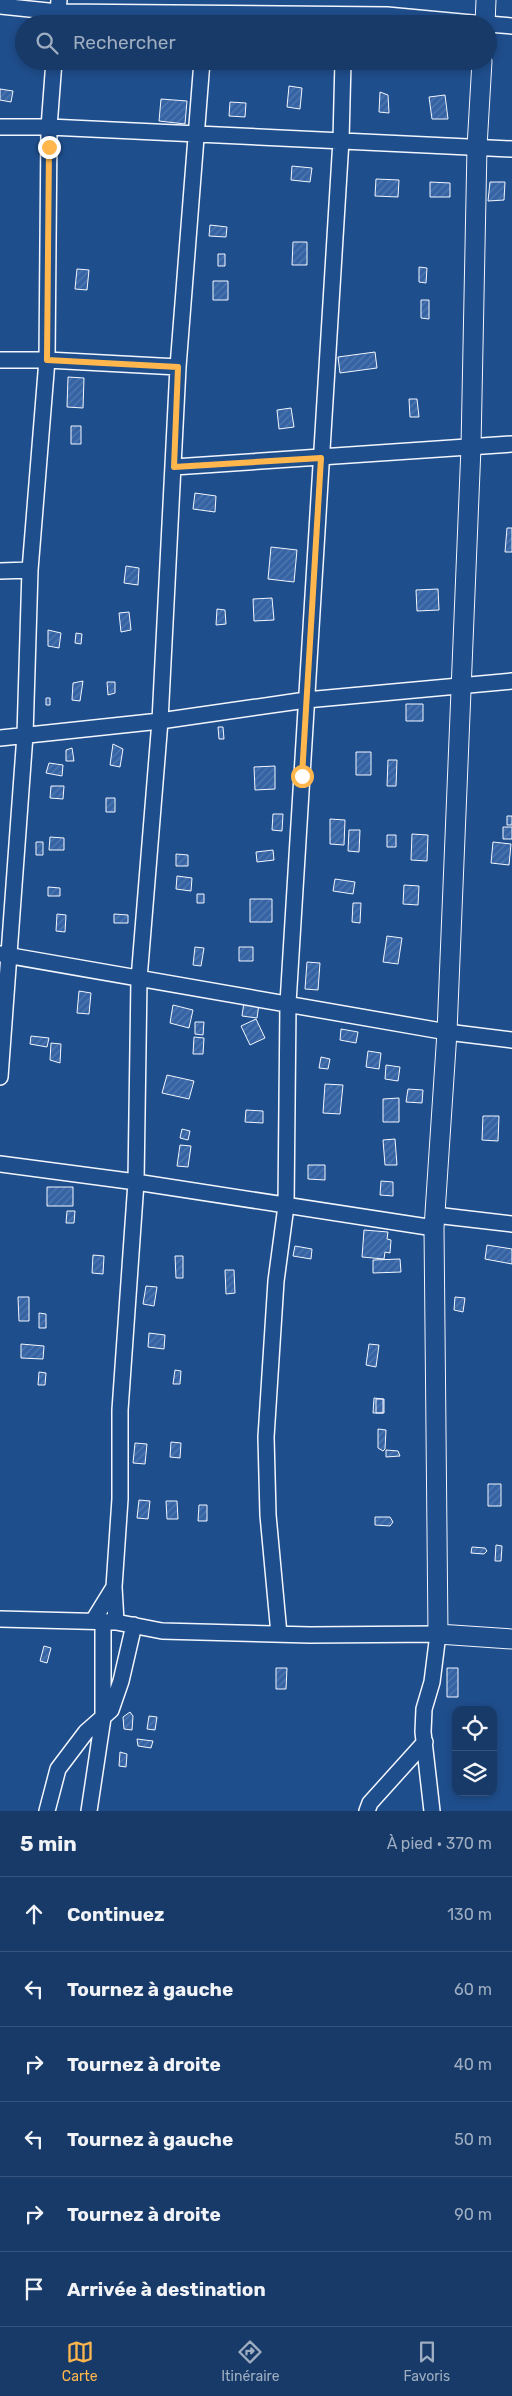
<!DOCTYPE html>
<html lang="fr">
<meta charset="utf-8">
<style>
:root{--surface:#173a69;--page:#244571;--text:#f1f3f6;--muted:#9eadc0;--line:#36547d;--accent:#ffb74d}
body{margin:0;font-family:Rubik,sans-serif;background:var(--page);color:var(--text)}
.controls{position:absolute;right:15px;bottom:15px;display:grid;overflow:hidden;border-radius:10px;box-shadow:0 2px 8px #0003}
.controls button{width:45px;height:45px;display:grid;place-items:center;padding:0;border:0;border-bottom:1px solid var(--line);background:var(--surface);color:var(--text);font:25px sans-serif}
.stop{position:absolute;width:15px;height:15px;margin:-11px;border:4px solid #ffb74d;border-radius:50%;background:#fff}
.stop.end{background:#ffb74d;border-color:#fff;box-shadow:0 1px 5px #0008}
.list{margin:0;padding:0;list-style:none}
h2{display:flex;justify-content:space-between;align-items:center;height:65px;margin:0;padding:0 20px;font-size:21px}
h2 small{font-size:16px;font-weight:400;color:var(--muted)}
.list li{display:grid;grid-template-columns:32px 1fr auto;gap:15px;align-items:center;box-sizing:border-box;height:75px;padding:0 20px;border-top:1px solid var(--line)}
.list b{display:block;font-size:19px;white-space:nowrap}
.list em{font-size:16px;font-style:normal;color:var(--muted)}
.icon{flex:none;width:28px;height:28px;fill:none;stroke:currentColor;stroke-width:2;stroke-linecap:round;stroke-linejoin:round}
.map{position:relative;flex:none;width:512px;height:1811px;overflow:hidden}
.search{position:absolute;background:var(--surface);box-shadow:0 2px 8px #0003;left:15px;right:15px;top:15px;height:55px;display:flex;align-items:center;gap:12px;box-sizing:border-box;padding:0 18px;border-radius:28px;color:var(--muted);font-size:19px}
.sheet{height:515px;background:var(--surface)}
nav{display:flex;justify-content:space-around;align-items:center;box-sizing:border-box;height:70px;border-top:1px solid var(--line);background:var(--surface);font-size:14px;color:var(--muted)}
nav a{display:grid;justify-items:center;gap:2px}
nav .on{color:var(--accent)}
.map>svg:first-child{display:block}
</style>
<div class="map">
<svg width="512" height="1811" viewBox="0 0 512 1811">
<defs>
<pattern id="building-hatch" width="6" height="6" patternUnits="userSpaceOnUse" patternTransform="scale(1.25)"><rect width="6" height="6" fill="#3563a3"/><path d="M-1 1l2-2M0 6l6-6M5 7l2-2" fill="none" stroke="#537ab1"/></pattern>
</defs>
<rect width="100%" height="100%" fill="#1f4e8c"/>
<path fill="url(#building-hatch)" stroke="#f2f6ff" d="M 289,86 L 302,88 L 300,109 L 287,107 Z
M 0,89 L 13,91 L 11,102 L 0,100 Z
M 380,92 L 388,95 L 389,113 L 379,112 Z
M 445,95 L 448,119 L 432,119 L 429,97 Z
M 161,99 L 187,101 L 185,124 L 159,121 Z
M 230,102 L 246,103 L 245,117 L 229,116 Z
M 292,166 L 312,168 L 310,182 L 291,180 Z
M 376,179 L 399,180 L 398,197 L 375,196 Z
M 430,182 L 450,183 L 450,197 L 430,197 Z
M 490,182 L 505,182 L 504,200 L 488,201 Z
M 210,225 L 227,227 L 226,237 L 209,236 Z
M 293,242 L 307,242 L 307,265 L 292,265 Z
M 218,254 L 225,254 L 225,266 L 218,266 Z
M 419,267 L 427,268 L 426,283 L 419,282 Z
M 77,269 L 89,270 L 87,290 L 75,289 Z
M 213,281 L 228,281 L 228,300 L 213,300 Z
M 421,300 L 429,300 L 429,319 L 421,318 Z
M 375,352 L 377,368 L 340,373 L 338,357 Z
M 68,377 L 84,378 L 83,408 L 67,407 Z
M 409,399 L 417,399 L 419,417 L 410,417 Z
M 291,408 L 294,427 L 279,429 L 277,410 Z
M 71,426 L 81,426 L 81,444 L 71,444 Z
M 195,493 L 216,496 L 215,512 L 193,509 Z
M 507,528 L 512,528 L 512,552 L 505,552 Z
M 271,547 L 297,550 L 294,582 L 268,579 Z
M 126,566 L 139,568 L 138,585 L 124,583 Z
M 438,589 L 439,610 L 417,611 L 416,590 Z
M 272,598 L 274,620 L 254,621 L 253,599 Z
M 217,609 L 225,610 L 226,624 L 216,625 Z
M 129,612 L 131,630 L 121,632 L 119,613 Z
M 48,630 L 61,633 L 59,648 L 48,646 Z
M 76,633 L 82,634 L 81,644 L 75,643 Z
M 83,681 L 80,701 L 72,700 L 73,683 Z
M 107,682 L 115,682 L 115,693 L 108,695 Z
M 46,698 L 50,698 L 50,705 L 46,705 Z
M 406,704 L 423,704 L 423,721 L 406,721 Z
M 218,727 L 223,727 L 224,739 L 219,739 Z
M 113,744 L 123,749 L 120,767 L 110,765 Z
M 72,748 L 74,761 L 66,761 L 66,750 Z
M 356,752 L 371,752 L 371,775 L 356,775 Z
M 388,760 L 397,760 L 396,786 L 387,786 Z
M 49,763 L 63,765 L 62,776 L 46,773 Z
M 275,766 L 275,789 L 255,790 L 254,767 Z
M 51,786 L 64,786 L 63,799 L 50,798 Z
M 106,798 L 115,798 L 115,812 L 106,812 Z
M 273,814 L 283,814 L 282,831 L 272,830 Z
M 507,816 L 512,816 L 512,825 L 507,825 Z
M 330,819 L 345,820 L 344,845 L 330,844 Z
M 503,827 L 512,827 L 512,839 L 503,839 Z
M 349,830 L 360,830 L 359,852 L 348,851 Z
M 412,834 L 428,835 L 427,861 L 411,860 Z
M 387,835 L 396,835 L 396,847 L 387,847 Z
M 50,837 L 64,838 L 64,850 L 49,850 Z
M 36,842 L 43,842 L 43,855 L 36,855 Z
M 493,842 L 511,844 L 509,865 L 491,863 Z
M 273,850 L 274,860 L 257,862 L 256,852 Z
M 176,854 L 188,855 L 188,866 L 176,866 Z
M 177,876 L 192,878 L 191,891 L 176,889 Z
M 335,879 L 355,882 L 353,894 L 333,891 Z
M 404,885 L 419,886 L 418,905 L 403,904 Z
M 48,887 L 60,888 L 60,896 L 48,896 Z
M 197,894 L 204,894 L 204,903 L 197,903 Z
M 250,899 L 272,899 L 272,922 L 250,922 Z
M 353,903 L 361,903 L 360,923 L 352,922 Z
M 57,914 L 66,915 L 65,932 L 56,931 Z
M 114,914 L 128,915 L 128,923 L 114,923 Z
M 387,936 L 402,938 L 398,964 L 383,962 Z
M 195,947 L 204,948 L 201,966 L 193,965 Z
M 239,947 L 253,947 L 253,961 L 239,961 Z
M 307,962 L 320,963 L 318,990 L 305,989 Z
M 79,991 L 91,993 L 89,1014 L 77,1013 Z
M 244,1002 L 259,1004 L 257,1018 L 242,1016 Z
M 173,1005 L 193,1010 L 189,1028 L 170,1023 Z
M 256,1019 L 265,1038 L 250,1045 L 241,1026 Z
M 195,1022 L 204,1022 L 203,1035 L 195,1034 Z
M 341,1029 L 358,1032 L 356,1043 L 340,1040 Z
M 31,1036 L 49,1038 L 47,1047 L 30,1044 Z
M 194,1037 L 204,1038 L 203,1054 L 193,1054 Z
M 51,1043 L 61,1044 L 60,1063 L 50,1060 Z
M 368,1051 L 381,1053 L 379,1069 L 366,1067 Z
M 321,1057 L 330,1059 L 328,1069 L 319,1068 Z
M 386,1065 L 400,1067 L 398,1081 L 385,1079 Z
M 167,1075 L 194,1081 L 189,1099 L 162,1093 Z
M 325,1084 L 343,1085 L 340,1114 L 323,1113 Z
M 408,1089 L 423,1090 L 422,1103 L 406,1102 Z
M 399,1098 L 399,1122 L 383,1122 L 383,1099 Z
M 246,1110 L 263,1111 L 263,1123 L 245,1122 Z
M 483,1116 L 499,1116 L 498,1141 L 482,1140 Z
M 182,1129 L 190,1131 L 188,1140 L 180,1138 Z
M 395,1139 L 397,1165 L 385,1165 L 383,1140 Z
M 180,1145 L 191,1146 L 188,1167 L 177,1166 Z
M 308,1165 L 325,1165 L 325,1180 L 308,1179 Z
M 381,1181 L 393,1182 L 393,1196 L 380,1195 Z
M 47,1187 L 73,1187 L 73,1206 L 47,1206 Z
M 67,1211 L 75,1211 L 74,1223 L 66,1223 Z
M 364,1230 L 388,1232 L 387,1239 L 391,1240 L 390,1253 L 385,1252 L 384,1259 L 362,1257 Z
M 487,1245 L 512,1249 L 512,1264 L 485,1259 Z
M 295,1246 L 312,1249 L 311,1259 L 293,1256 Z
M 93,1255 L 104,1256 L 103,1274 L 92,1273 Z
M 175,1256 L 183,1256 L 183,1278 L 176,1278 Z
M 400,1259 L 401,1272 L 373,1273 L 373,1260 Z
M 225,1270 L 234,1270 L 235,1293 L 226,1294 Z
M 146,1286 L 157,1287 L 154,1306 L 143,1304 Z
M 18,1297 L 29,1297 L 29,1321 L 19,1321 Z
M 455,1297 L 465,1298 L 463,1312 L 454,1310 Z
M 39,1313 L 46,1314 L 46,1328 L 39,1328 Z
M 149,1333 L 165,1335 L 164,1349 L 148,1347 Z
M 21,1344 L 44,1346 L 43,1359 L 21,1358 Z
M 369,1344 L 379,1345 L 376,1367 L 366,1365 Z
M 175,1370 L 181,1371 L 180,1384 L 173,1384 Z
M 39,1372 L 46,1373 L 45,1385 L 38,1385 Z
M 374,1398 L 383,1399 L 383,1413 L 373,1413 Z
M 376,1399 L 384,1399 L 384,1413 L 376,1413 Z
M 378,1429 L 386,1430 L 385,1449 L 383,1451 L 378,1448 Z
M 171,1442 L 181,1443 L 180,1458 L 170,1457 Z
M 135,1443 L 147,1444 L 145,1464 L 133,1463 Z
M 386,1450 L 398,1451 L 400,1456 L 386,1457 Z
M 488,1484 L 501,1484 L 501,1506 L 488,1506 Z
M 139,1500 L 150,1501 L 148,1519 L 137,1518 Z
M 166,1501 L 177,1501 L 178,1519 L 167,1519 Z
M 199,1505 L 207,1505 L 207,1521 L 198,1521 Z
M 375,1517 L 390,1517 L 393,1522 L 390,1526 L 375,1525 Z
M 496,1545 L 502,1546 L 501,1561 L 495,1561 Z
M 472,1547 L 485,1548 L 487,1551 L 484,1554 L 471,1553 Z
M 44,1646 L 51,1648 L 47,1663 L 40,1661 Z
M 276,1668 L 287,1668 L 286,1689 L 276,1689 Z
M 447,1668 L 458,1668 L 458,1697 L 447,1697 Z
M 130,1712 L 133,1716 L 132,1730 L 124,1729 L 123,1717 Z
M 149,1716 L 157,1717 L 155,1730 L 147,1729 Z
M 137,1739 L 153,1741 L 151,1748 L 138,1746 Z
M 120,1752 L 127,1754 L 126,1767 L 119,1766 Z"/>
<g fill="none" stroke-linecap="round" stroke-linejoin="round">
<g stroke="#f2f6ff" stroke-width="18">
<path id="minor" d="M 0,6 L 58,12 L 387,15 L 483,24
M 57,24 L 59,0
M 488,24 L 512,26
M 0,127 L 49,127 L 512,149
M 0,360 L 47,360 L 178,367
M 174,467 L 512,444
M 0,571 L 30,570
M 0,738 L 160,721 L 306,700 L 512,681
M 0,954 L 447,1032 L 512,1040
M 0,1077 L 25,735 L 30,570 L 47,360 L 49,127 L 54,61
M 0,1164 L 136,1182 L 434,1228
M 435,1215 L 512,1224
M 0,1619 L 116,1622 L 162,1631 L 310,1635 L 438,1634 L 432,1682 L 424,1709 L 423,1732 L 432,1811
M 93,1621 L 114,1587
M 116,1622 L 114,1587 L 120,1499 L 120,1410 L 136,1182 L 139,979 L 160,721 L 178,367 L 202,61
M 279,1634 L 268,1515 L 266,1437 L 276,1281 L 286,1206 L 288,1003 L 341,140 L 343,61
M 47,1811 L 58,1769 L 86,1732 L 111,1710 L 121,1681 L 134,1625
M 89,1811 L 103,1718 L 103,1621
M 367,1811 L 370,1803 L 425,1742"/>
</g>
<g stroke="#f2f6ff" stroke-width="21">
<path id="tertiary" d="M 485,24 L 486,0
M 482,61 L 477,147 L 471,447 L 447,1032 L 434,1228 L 438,1634 L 512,1639"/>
</g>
<use href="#minor" stroke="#1f4e8c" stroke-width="15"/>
<use href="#tertiary" stroke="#1f4e8c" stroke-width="19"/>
</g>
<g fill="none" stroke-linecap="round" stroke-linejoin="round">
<path stroke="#ffb74d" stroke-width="6" d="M 49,147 L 47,360 L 178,367 L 174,467 L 321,458 L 302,776"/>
</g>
</svg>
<div class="controls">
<button><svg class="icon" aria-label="locate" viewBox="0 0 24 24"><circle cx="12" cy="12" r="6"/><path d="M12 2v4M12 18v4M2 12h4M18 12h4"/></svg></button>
<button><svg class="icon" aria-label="layers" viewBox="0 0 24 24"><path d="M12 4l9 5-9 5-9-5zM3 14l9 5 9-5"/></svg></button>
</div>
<div class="stop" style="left:302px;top:776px"></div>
<div class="stop end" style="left:49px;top:147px"></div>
<div class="search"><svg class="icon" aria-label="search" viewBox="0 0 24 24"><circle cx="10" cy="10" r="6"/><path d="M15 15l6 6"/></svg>Rechercher</div>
</div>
<section class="sheet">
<h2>5 min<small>À pied · 370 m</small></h2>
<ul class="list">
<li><svg class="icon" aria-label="ahead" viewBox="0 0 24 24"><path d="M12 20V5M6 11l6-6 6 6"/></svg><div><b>Continuez</b></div><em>130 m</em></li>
<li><svg class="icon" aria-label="left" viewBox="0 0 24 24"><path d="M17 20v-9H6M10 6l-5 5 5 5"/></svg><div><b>Tournez à gauche</b></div><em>60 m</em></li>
<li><svg class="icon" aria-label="right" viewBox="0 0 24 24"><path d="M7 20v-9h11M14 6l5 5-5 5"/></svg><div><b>Tournez à droite</b></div><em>40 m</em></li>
<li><svg class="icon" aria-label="left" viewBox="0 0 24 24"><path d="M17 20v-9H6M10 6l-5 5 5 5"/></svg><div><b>Tournez à gauche</b></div><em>50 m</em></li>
<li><svg class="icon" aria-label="right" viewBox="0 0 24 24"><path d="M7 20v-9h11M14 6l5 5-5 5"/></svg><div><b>Tournez à droite</b></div><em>90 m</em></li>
<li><svg class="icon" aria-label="arrive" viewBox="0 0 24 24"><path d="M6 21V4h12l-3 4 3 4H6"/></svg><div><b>Arrivée à destination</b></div></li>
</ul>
</section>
<nav>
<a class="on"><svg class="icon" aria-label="map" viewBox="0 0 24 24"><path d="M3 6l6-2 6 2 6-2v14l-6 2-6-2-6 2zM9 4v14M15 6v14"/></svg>Carte</a>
<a><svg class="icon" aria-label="directions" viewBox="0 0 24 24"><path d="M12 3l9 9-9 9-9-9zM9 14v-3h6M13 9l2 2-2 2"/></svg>Itinéraire</a>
<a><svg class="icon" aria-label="saved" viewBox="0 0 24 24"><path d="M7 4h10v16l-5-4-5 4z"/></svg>Favoris</a>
</nav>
